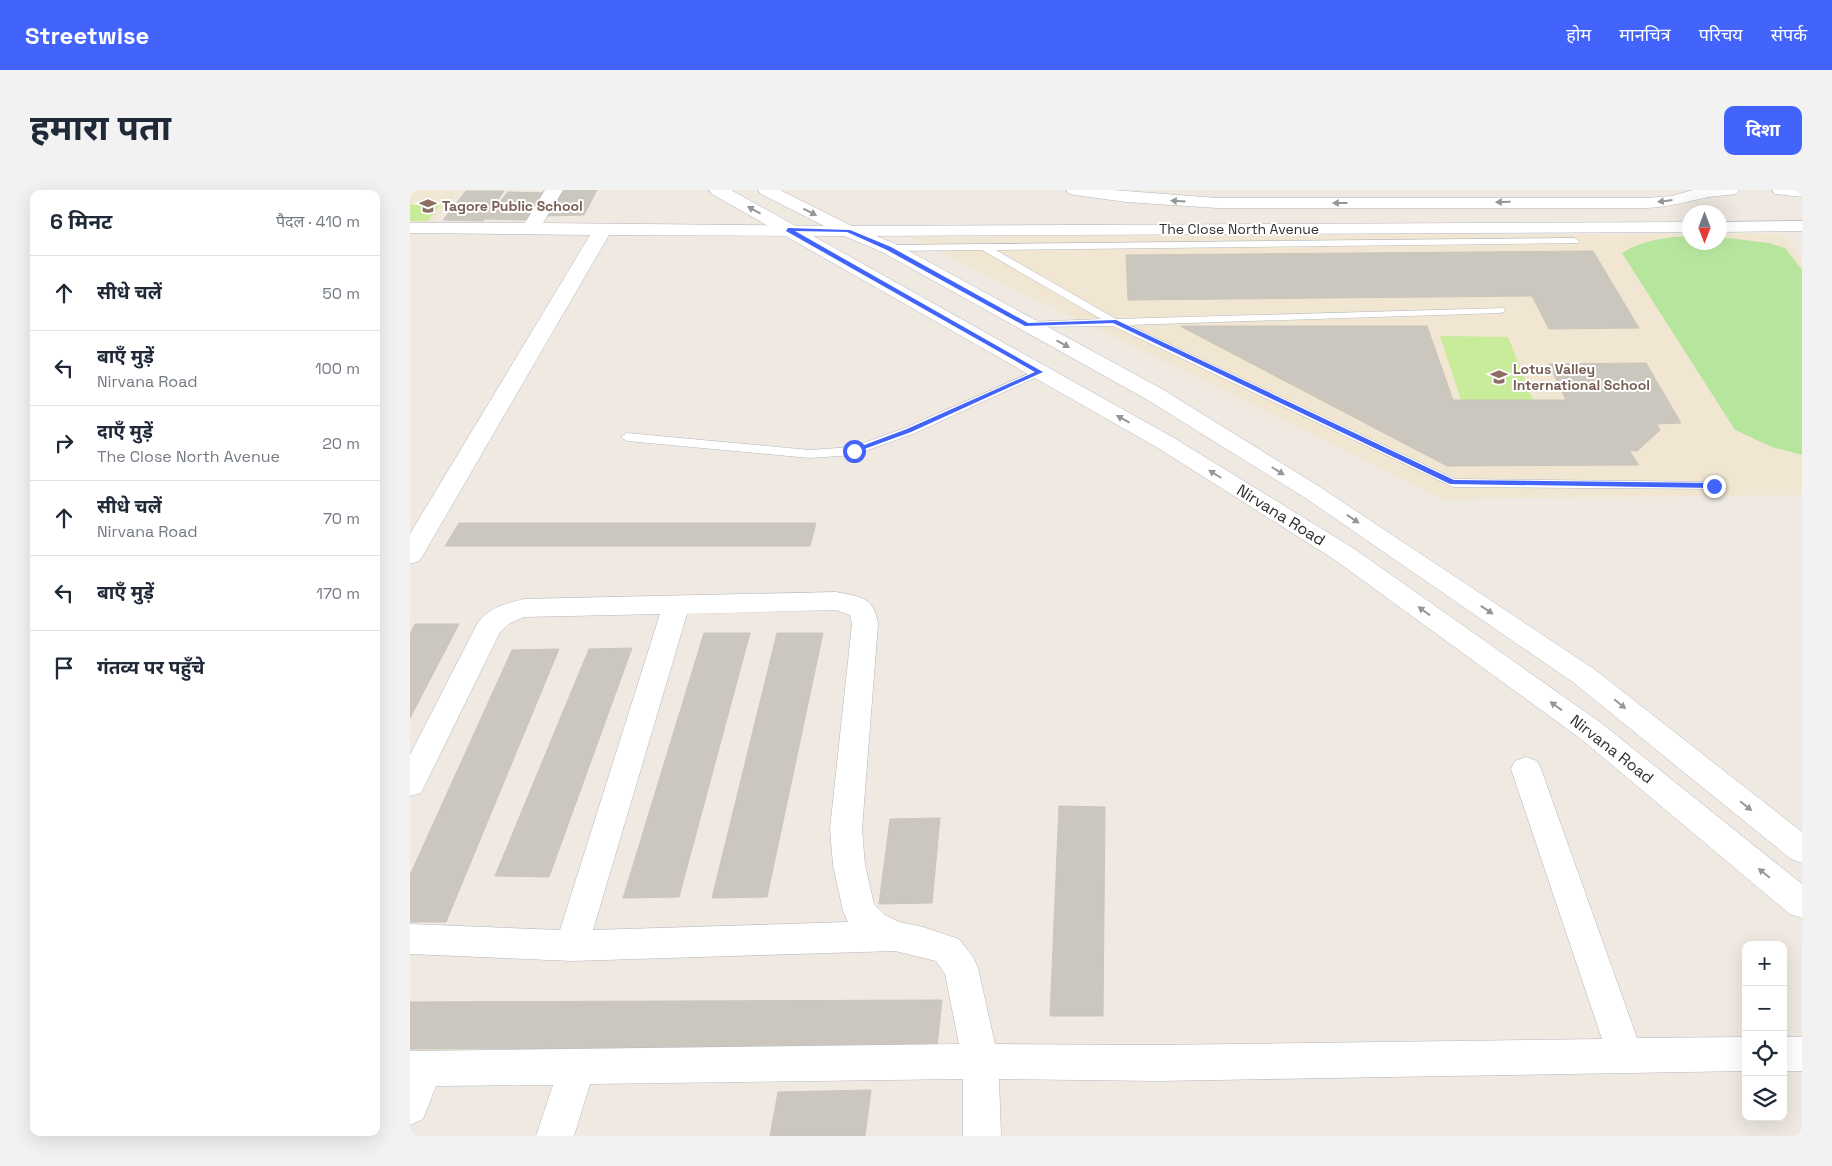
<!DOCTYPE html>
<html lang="hi">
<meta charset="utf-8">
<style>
:root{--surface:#fff;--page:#f2f2f3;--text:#1f2937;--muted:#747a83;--line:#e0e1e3;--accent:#4264fb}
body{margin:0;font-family:"Space Grotesk","Noto Sans Devanagari",sans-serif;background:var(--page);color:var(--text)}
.controls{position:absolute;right:15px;bottom:15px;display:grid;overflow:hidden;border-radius:10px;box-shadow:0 5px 20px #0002}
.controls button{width:45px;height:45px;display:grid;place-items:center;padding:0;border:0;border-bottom:1px solid var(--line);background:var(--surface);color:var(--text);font:25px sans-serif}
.compass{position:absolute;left:1272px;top:15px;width:45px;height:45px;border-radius:50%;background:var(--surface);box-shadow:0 5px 20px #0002;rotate:180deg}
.stop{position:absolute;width:15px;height:15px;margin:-11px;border:4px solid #4264fb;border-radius:50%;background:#fff}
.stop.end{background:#4264fb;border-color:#fff;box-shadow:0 1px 5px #0008}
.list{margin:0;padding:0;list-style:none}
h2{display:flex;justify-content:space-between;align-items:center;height:65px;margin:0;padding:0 20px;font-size:21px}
h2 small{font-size:16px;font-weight:400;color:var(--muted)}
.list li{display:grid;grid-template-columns:32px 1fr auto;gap:15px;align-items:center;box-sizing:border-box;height:75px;padding:0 20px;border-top:1px solid var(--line)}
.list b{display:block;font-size:19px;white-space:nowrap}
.list p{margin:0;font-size:16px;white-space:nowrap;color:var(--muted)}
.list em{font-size:16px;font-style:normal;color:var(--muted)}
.icon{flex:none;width:28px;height:28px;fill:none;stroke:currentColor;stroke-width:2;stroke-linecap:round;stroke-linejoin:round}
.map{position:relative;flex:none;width:1392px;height:946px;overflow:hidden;border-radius:10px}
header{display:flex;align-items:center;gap:30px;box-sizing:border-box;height:70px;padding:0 25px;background:var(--accent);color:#fff}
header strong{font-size:24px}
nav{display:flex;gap:28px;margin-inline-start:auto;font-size:18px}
.intro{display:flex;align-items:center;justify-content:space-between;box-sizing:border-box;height:120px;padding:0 30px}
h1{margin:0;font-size:35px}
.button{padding:12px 22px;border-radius:10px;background:var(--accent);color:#fff;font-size:18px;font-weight:700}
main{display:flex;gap:30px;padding:0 30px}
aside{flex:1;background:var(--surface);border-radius:10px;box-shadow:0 5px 20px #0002}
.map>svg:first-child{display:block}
</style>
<header>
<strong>Streetwise</strong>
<nav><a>होम</a><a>मानचित्र</a><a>परिचय</a><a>संपर्क</a></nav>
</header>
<div class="intro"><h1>हमारा पता</h1><a class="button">दिशा</a></div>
<main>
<aside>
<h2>6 मिनट<small>पैदल · 410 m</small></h2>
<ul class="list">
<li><svg class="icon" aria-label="ahead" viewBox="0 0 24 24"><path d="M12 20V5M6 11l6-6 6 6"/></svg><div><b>सीधे चलें</b></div><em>50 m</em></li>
<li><svg class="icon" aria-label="left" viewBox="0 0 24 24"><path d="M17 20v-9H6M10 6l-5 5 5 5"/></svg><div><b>बाएँ मुड़ें</b><p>Nirvana Road</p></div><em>100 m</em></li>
<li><svg class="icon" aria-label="right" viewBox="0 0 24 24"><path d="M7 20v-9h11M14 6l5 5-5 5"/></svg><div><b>दाएँ मुड़ें</b><p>The Close North Avenue</p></div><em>20 m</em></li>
<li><svg class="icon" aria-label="ahead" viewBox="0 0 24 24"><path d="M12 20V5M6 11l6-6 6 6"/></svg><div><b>सीधे चलें</b><p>Nirvana Road</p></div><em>70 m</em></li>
<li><svg class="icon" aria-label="left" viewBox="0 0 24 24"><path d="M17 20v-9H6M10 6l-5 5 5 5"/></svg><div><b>बाएँ मुड़ें</b></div><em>170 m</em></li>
<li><svg class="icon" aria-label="arrive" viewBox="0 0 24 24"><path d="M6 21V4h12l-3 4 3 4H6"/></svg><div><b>गंतव्य पर पहुँचे</b></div></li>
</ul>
</aside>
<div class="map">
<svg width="1392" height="946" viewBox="0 0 1392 946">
<rect width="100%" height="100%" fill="#efe9e1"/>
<path fill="#f0e6d1" d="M 0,0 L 49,0 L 23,32 L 0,32 Z
M 1279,44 L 1280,52 L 1310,52 L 1310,44 L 1372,44 L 1392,69 L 1392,305 L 1033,309 L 501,47 Z"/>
<path fill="#b6e59e" d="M 1279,46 L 1280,52 L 1310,52 L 1310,47 L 1359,53 L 1375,58 L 1392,80 L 1392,265 L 1362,257 L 1325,240 L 1212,63 C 1233,50 1256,47 1279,46 Z"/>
<path fill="#c9ec9a" d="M 0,15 L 30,15 L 18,31 L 0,31 Z
M 1030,146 L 1098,147 L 1123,210 L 1051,210 Z"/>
<path fill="#cbc7bf" stroke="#cbc5ba" d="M 148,0 L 187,0 L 174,25 L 133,26 Z
M 56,1 L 94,1 L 73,31 L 33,30 Z
M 98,2 L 137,3 L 116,30 L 75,29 Z
M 1183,61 L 1229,138 L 1139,139 L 1122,106 L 718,110 L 716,65 Z
M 770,136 L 1017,136 L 1043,210 L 1156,210 L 1139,174 L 1236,173 L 1271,233 L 1247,234 L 1250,240 L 1227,261 L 1219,260 L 1229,275 L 1037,276 Z
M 49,333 L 406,333 L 400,356 L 35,356 Z
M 5,434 L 49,434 L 0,528 L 0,444 Z
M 294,443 L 340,443 L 269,707 L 213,708 Z
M 367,443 L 413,443 L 357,707 L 302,708 Z
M 222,458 L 139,687 L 85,686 L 179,459 Z
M 149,459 L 36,732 L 0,732 L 0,685 L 102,460 Z
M 649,616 L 695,617 L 693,826 L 640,826 Z
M 530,628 L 522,713 L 469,714 L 480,629 Z
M 532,810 L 527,857 L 0,859 L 0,812 Z
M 461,900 L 455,946 L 360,946 L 368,902 Z"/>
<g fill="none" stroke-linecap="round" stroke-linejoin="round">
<g stroke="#b4b7c1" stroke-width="1">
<path id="service" d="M 1164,48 L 1169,51 L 1168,53 L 586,60 L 706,129 L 1094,118 L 1095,120 L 1094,122 L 1090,123 L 719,135 L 1045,289 L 1304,292 L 1310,296 L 1309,299 L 1043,297 L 703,136 L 613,137 L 611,135 L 617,132 L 691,129 L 572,60 L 479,61 L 474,58 L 479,55 Z
M 629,179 L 635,182 L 633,184 L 503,244 L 444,265 L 400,268 L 217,251 L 211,247 L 217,243 L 400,260 L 442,257 L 495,238 Z"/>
</g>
<g stroke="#b4b7c1" stroke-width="1">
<path id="minor" d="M 135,0 L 153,0 L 133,33 L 438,36 L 1280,32 L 1280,42 L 438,46 L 199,45 L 13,365 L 9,371 L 0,374 L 0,344 L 180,45 L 0,43 L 0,33 L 115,33 Z
M 656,0 L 703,0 L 807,8 L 1236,8 L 1262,6 L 1283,0 L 1329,0 L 1326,4 C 1316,6 1305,5 1295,8 C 1275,12 1257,17 1236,18 L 807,18 L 716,12 L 665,5 L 659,4 Z
M 1362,0 L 1392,0 L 1392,7 L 1365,4 Z
M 1392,31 L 1392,41 L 1310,42 L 1310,32 Z
M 426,402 C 450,407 464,406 468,434 L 452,639 L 455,675 L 464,714 L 475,725 L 489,732 L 513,737 L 549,749 L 563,767 L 568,778 L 585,854 L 748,855 L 1192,849 L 1101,579 L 1105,571 L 1116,567 L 1127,571 L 1131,579 L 1227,848 L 1336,847 L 1336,881 L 748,891 L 589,889 L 591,946 L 553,946 L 553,889 L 180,894 L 164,946 L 126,946 L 143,895 L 26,896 L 13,929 L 0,935 L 0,861 L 549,854 L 535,784 L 526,771 L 485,761 L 162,771 L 0,764 L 0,734 L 150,740 L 250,424 L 114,427 L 100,433 L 90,442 L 11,603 L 0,606 L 0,565 L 66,436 C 76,418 95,414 114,409 ZM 426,420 L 440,425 L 442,434 L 420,639 L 423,675 L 433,721 L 438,732 L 183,740 L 277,424 Z
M 1373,847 L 1392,847 L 1392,881 L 1373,881 Z"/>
</g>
<g stroke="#b4b7c1" stroke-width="1">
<path id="secondary" d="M 299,0 L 321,0 L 764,248 L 943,358 L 1191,533 L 1392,694 L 1392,728 L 1380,724 L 1171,549 L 925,370 L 748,258 L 302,4 Z
M 348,0 L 370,0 L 444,37 L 486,54 L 752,199 L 910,297 L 1184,479 L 1392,642 L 1392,673 L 1381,669 L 1164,493 L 894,307 L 736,209 L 472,62 L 432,45 L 351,4 Z"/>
</g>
<use href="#service" fill="#fff" fill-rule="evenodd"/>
<use href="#minor" fill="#fff" fill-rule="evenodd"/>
<use href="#secondary" fill="#fff" fill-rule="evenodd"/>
</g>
<defs><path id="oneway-solid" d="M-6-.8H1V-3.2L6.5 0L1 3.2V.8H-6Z" transform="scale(1.25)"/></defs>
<g fill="#969696">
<use href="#oneway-solid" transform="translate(768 11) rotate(-176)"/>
<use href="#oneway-solid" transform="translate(1255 11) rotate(173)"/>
<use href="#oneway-solid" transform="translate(1093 12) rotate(179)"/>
<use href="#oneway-solid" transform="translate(930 13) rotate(180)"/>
<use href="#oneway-solid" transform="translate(344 20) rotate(-151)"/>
<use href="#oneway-solid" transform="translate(400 22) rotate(27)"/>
<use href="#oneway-solid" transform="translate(653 154) rotate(29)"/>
<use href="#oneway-solid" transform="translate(713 229) rotate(-151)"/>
<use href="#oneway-solid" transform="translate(868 281) rotate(32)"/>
<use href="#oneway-solid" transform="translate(805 284) rotate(-148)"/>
<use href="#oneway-solid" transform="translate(943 329) rotate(34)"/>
<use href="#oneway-solid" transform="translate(1077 420) rotate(34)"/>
<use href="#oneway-solid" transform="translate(1014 421) rotate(-144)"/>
<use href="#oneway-solid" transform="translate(1210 514) rotate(39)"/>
<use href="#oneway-solid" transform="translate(1146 516) rotate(-144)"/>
<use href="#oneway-solid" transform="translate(1336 616) rotate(39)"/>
<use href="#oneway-solid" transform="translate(1354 683) rotate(-141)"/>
</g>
<path fill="#4264fb" d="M 378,38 L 440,40 L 481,57 L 618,133 L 706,130 L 1044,290 L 1304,293 L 1307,296 L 1304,298 L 1040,294 L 703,133 L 615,136 L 477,60 L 437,42 L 385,41 L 633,182 L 501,242 L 446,262 L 441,262 L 441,260 L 497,239 L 625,182 L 376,41 Z"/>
<defs>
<g id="school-bare" transform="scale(1.35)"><path d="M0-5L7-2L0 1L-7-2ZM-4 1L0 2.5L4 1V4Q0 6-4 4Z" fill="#8d6e63" stroke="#fff" stroke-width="2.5" paint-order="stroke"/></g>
</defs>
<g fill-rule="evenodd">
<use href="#school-bare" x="18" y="16"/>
<use href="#school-bare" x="1089" y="187"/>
</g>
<g text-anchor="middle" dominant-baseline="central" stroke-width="4" stroke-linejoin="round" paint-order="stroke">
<g font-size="14" font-weight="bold" fill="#785e54" stroke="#fff" text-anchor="start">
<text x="32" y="16">Tagore Public School</text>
<text x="1103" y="179">Lotus Valley<tspan x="1103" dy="16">International School</tspan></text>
</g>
<g font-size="14" fill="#2e2e2e" stroke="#fff">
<text x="829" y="39">The Close North Avenue</text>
</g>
<g font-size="16" fill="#2e2e2e" stroke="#fff">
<text transform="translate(871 325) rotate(32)">Nirvana Road</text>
<text transform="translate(1202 559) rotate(38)">Nirvana Road</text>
</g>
</g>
</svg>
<div class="controls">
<button>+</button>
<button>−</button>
<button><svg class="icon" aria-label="locate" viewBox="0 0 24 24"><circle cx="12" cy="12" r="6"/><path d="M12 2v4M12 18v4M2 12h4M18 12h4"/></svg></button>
<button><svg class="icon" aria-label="layers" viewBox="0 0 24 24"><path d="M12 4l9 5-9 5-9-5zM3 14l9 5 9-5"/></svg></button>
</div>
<svg class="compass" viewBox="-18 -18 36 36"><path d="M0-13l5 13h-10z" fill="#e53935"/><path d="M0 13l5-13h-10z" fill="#747a83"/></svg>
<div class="stop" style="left:444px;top:261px"></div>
<div class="stop end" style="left:1304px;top:296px"></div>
</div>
</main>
